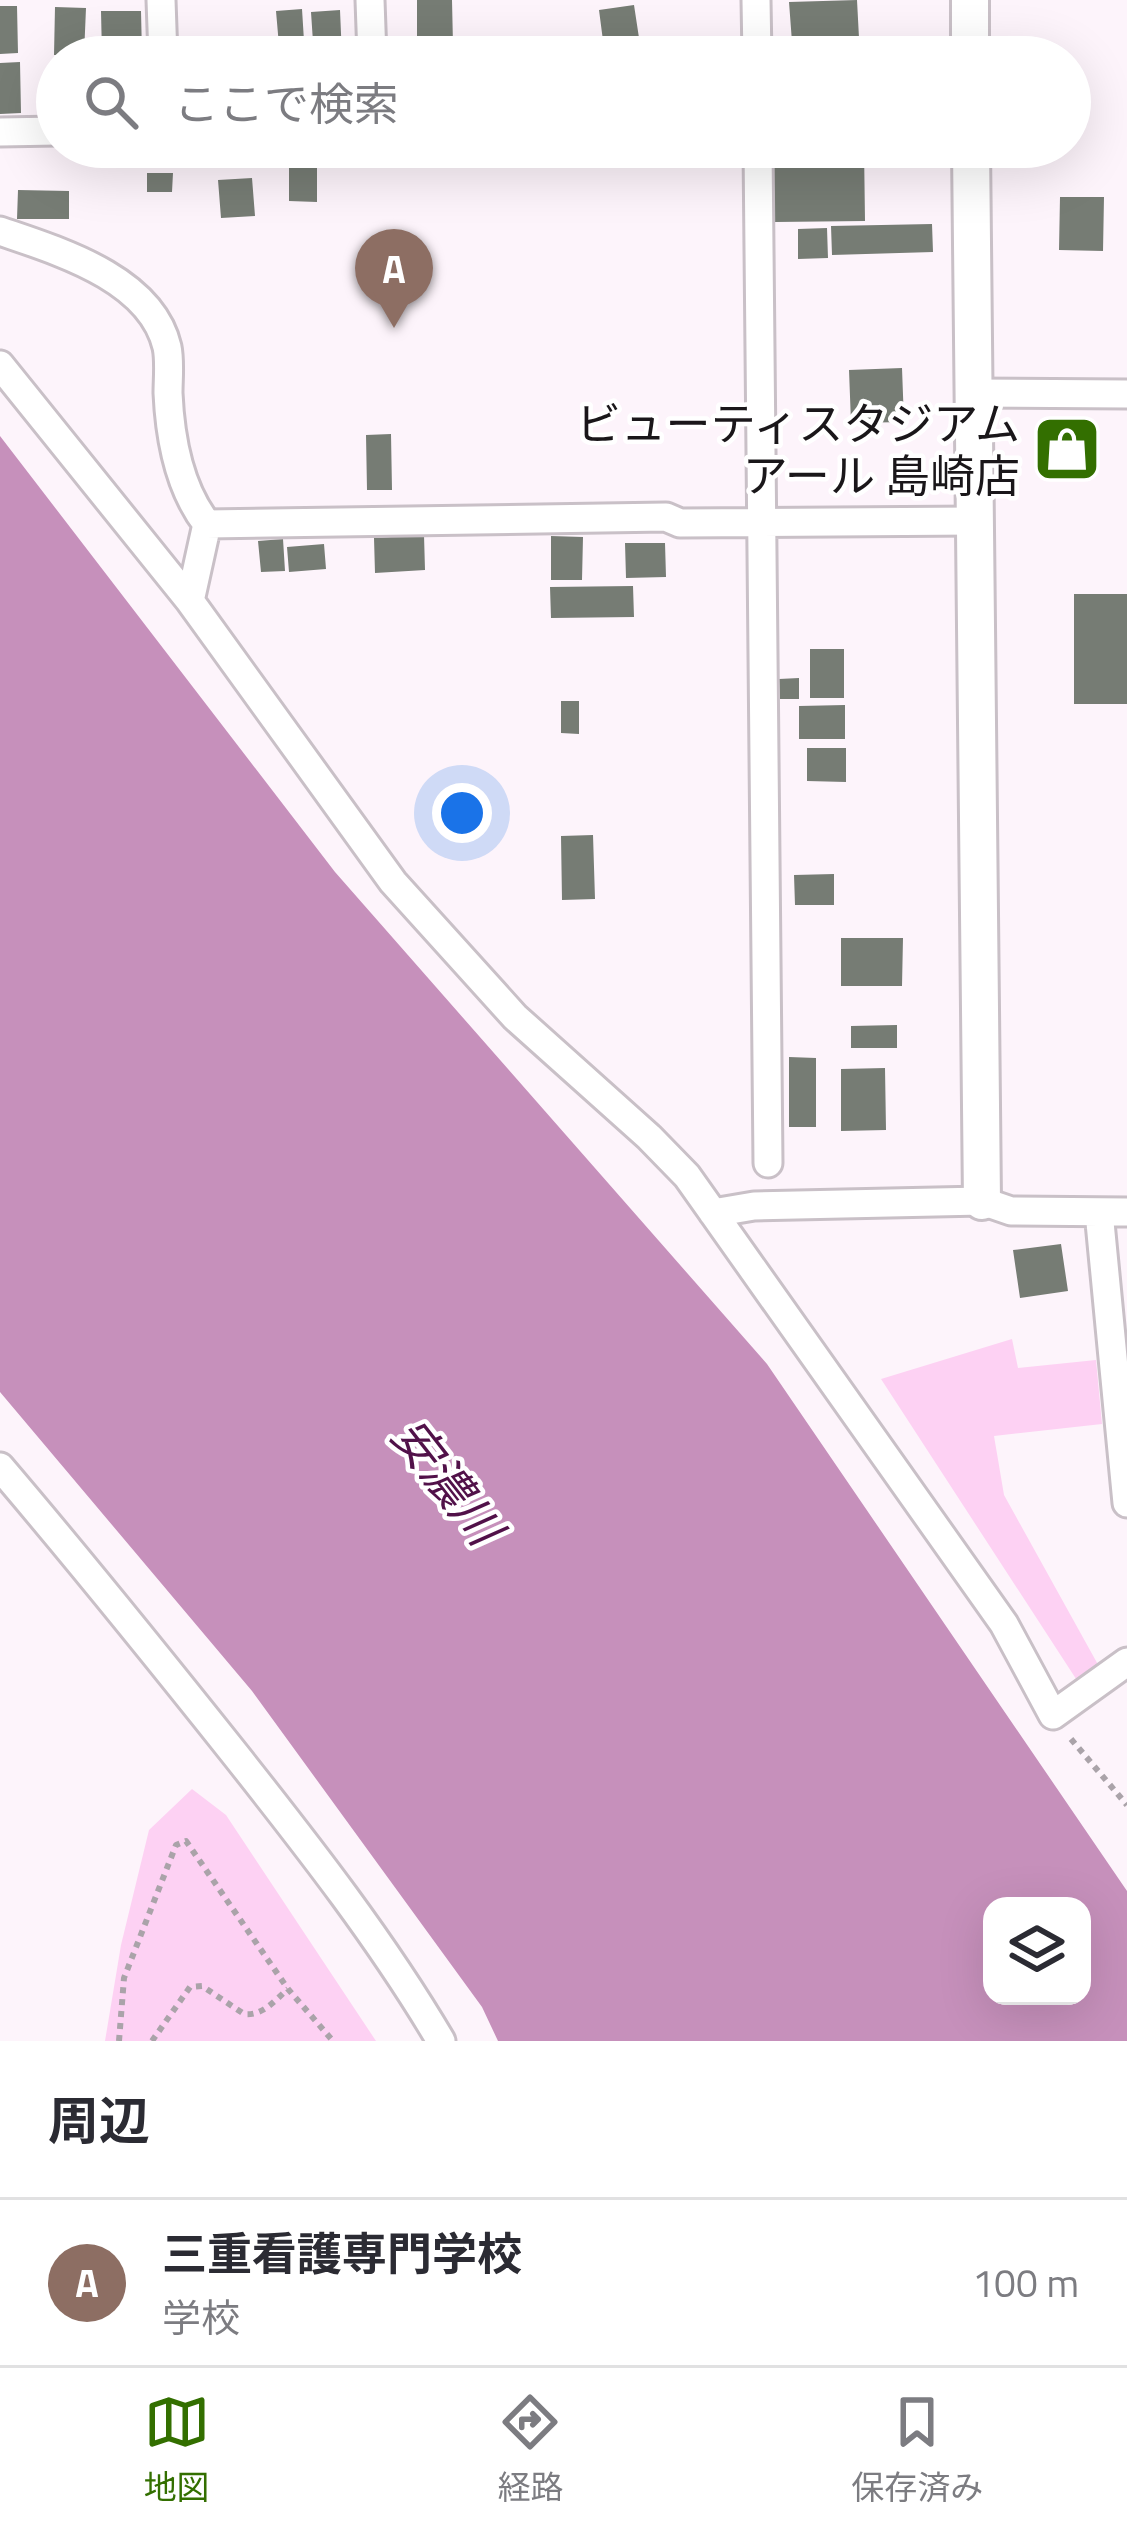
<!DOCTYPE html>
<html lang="ja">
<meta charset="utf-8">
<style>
:root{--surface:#fff;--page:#f2f2f3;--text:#2b2b33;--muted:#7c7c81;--line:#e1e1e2;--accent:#336f00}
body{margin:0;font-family:"Titillium Web","Noto Sans JP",sans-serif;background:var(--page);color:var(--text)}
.controls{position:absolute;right:36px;bottom:36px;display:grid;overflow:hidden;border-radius:24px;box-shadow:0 12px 48px #0002}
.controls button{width:108px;height:108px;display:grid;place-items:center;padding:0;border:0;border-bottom:3px solid var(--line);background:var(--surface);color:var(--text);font:60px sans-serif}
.you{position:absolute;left:462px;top:813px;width:42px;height:42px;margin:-30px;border:9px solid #fff;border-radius:50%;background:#1a73e8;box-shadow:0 0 0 18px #1a73e833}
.badge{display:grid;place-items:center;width:78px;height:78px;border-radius:50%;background:var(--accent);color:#fff;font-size:39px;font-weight:700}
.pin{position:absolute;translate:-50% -99px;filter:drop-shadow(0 3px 6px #0008)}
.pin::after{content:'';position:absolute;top:63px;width:42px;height:36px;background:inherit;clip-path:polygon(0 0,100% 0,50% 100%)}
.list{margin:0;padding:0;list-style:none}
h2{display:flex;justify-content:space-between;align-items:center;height:156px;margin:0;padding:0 48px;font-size:51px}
h2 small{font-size:39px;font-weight:400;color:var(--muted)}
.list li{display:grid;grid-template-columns:78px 1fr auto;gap:36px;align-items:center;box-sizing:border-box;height:168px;padding:0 48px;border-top:3px solid var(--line)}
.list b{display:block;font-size:45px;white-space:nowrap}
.list p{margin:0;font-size:39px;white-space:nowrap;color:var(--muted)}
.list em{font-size:39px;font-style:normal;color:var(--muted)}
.icon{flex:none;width:66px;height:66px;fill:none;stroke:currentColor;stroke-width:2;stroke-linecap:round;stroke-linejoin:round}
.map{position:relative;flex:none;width:1127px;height:2041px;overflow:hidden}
.search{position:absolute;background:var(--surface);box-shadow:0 12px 48px #0002;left:36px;right:36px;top:36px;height:132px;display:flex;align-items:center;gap:30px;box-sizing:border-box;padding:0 42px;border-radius:66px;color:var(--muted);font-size:45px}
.sheet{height:324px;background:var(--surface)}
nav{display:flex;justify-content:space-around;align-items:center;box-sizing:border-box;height:168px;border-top:3px solid var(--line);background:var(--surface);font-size:33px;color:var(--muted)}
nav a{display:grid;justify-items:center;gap:6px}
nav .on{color:var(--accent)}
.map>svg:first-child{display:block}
</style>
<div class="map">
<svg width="1127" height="2041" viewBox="0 0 1127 2041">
<rect width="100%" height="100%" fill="#fdf4fb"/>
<path fill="#fdd1f3" d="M 1012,1339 L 1018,1368 L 1096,1360 L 1102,1424 L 994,1436 L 1004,1495 L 1101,1670 L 1080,1685 L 881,1379 Z
M 192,1789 L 226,1815 L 376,2041 L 105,2041 L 121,1945 L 149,1830 Z"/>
<path fill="#c690bb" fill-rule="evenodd" d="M 0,436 L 335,872 L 767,1364 L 1127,1891 L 1127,2041 L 498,2041 L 482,2007 L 252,1691 L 0,1392 ZM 992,1906 L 1082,1906 L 1082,1996 L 992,1996 Z"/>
<path fill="#767c74" d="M 417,0 L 452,0 L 453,45 L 417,45 Z
M 857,0 L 859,38 L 792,42 L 789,2 Z
M 634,5 L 641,51 L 605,56 L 599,10 Z
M 0,6 L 17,6 L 18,53 L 0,54 Z
M 55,7 L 86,8 L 84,55 L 54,55 Z
M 302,9 L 305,57 L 280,57 L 276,11 Z
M 340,10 L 342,57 L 314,57 L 311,12 Z
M 101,11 L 141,11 L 142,54 L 102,55 Z
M 219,39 L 262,40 L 262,57 L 219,57 Z
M 20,62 L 21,113 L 0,114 L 0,63 Z
M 422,147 L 456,147 L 456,166 L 422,166 Z
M 773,147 L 864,147 L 865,221 L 775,222 Z
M 289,166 L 317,166 L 317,202 L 289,201 Z
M 147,173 L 173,173 L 172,192 L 147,192 Z
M 252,178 L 255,216 L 221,218 L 218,180 Z
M 18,190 L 69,191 L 69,219 L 17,219 Z
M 1060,197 L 1104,197 L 1103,251 L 1059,250 Z
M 932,224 L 933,252 L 832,255 L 831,226 Z
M 827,228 L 828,258 L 798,259 L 798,229 Z
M 902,368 L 904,422 L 851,423 L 849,370 Z
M 391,434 L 392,490 L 367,490 L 366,435 Z
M 424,535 L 425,570 L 375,573 L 374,538 Z
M 551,536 L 583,537 L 582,580 L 551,580 Z
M 283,539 L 285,571 L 261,572 L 258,541 Z
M 625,543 L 665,543 L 666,577 L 626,578 Z
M 324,544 L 326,569 L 289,572 L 287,547 Z
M 633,586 L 634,617 L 551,618 L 550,587 Z
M 1074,594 L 1127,594 L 1127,704 L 1074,704 Z
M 810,649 L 844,649 L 844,698 L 810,698 Z
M 799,678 L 799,699 L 780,699 L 779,679 Z
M 561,701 L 579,701 L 579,734 L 561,733 Z
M 845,705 L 845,739 L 799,739 L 799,706 Z
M 807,748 L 846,748 L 846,782 L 807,781 Z
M 593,835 L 595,899 L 562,900 L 561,836 Z
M 834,874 L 834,905 L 795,905 L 794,875 Z
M 841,938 L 903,938 L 902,986 L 841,986 Z
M 897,1025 L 897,1048 L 851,1048 L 851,1026 Z
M 789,1057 L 816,1058 L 816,1127 L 789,1127 Z
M 885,1068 L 886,1130 L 841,1131 L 841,1069 Z
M 1061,1244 L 1068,1291 L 1020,1298 L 1013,1250 Z"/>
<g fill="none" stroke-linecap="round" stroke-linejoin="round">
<g stroke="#c9c0c7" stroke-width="33">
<path id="street" d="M 161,0 L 163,57
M 370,0 L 372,57
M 756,0 L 757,57
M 0,132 L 57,131
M 179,147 L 181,150 L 314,147
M 758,147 L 768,1163
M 0,231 C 58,251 151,278 167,347 C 170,361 168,379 168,393 C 170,438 179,488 207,524
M 0,365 L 190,601 L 393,882 L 515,1017 L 649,1137 L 687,1176 L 1004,1624 L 1053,1715 L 1127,1662
M 973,393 L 1127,394
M 207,524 L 666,517 L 680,523 L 975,521
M 190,601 L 207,524
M 1099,1212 L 1127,1503
M 713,1213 L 754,1206 L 982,1201 L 1011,1211 L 1127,1212
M 0,1467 C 81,1562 160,1660 238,1758 C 310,1849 382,1941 441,2041"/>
</g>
<g stroke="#c9c0c7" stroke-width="42">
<path id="secondary" d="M 970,0 L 970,57
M 971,147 L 982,1201"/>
</g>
<path stroke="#aaa3a9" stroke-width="6" stroke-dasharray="6 6" stroke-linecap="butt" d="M 1071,1739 L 1127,1805
M 119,2041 L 124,1978 L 176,1845 L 186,1841 L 288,1989 L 333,2041
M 152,2041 L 190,1987 L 202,1986 L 244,2014 C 263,2016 274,2001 288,1989"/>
<use href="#street" stroke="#fff" stroke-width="27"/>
<use href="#secondary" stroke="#fff" stroke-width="36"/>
</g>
<defs>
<g id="shop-square" transform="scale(3.45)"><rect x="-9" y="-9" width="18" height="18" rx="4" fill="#336f00" stroke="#fff"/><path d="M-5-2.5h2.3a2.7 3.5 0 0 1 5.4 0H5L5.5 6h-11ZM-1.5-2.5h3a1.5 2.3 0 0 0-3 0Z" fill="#fff"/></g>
</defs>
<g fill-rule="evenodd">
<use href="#shop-square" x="1067" y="449"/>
</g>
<g text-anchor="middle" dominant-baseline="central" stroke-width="9" stroke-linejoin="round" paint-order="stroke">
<g font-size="45" fill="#1a171a" stroke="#fff" text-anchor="end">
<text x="1020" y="423">ビューティスタジアム<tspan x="1020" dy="52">アール 島崎店</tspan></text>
</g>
<g font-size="48" font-style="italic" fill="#511149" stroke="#fff">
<text transform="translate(447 1481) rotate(52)">安濃川</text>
</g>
</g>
</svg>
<div class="controls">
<button><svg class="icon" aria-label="layers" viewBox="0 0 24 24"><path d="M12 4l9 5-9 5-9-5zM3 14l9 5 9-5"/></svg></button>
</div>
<div class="you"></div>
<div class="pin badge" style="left:394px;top:328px;background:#8d6e63">A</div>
<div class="search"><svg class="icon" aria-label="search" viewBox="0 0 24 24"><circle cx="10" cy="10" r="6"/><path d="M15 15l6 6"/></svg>ここで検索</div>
</div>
<section class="sheet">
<h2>周辺<small></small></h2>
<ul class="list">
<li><span class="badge" style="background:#8d6e63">A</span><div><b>三重看護専門学校</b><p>学校</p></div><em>100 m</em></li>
</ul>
</section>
<nav>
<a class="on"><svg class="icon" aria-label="map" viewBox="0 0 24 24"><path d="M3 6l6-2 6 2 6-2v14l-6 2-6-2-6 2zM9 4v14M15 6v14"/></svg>地図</a>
<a><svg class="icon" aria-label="directions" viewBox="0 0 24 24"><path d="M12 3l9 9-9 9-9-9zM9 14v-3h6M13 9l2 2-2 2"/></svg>経路</a>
<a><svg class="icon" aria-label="saved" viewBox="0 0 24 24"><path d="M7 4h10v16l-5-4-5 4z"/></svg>保存済み</a>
</nav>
